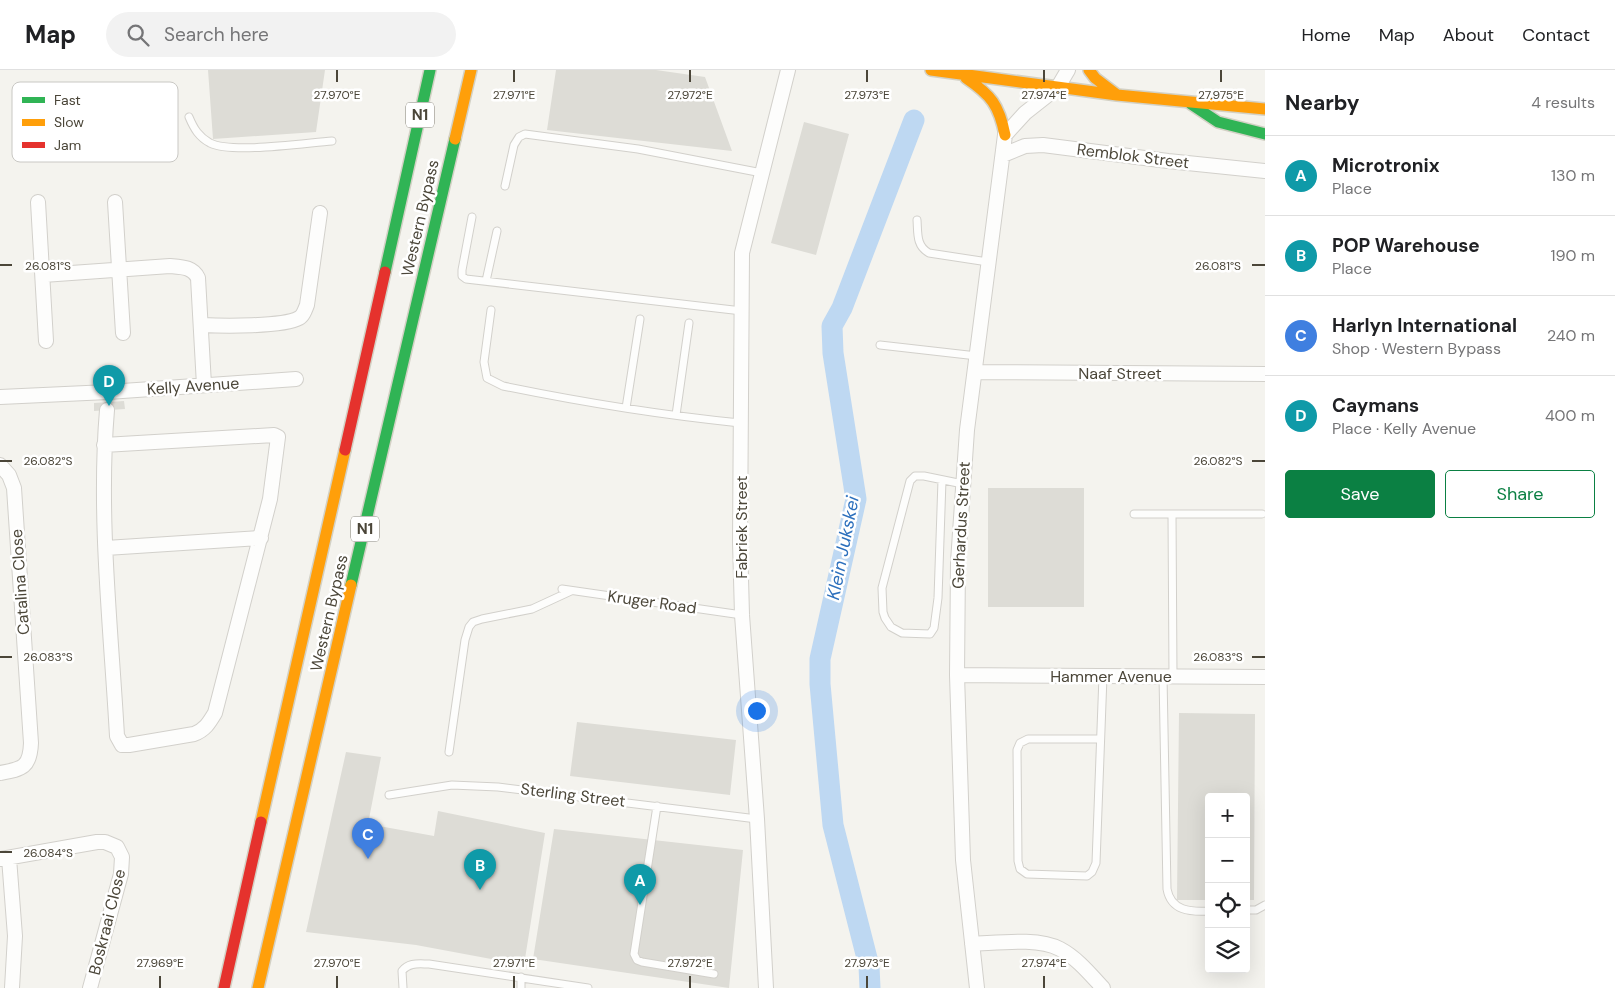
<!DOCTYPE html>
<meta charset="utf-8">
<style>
:root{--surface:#fff;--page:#f2f2f2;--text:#202124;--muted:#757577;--line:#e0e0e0;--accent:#0b8043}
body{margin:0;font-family:"DM Sans",sans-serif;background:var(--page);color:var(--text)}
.controls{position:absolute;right:15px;bottom:15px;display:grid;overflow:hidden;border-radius:5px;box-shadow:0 5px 20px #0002}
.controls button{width:45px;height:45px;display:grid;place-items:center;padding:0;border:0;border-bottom:1px solid var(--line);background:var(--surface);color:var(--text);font:25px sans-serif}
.you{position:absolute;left:756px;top:640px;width:18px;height:18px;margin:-12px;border:4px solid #fff;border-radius:50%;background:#1a73e8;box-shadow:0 0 0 8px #1a73e833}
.badge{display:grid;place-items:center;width:32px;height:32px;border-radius:50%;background:var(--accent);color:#fff;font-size:16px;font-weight:700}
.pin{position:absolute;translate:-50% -41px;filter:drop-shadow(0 1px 2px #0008)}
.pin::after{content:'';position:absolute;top:26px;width:18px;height:15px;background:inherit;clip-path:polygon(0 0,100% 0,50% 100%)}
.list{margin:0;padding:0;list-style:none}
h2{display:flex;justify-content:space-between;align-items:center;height:65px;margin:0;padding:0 20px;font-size:21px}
h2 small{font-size:16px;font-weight:400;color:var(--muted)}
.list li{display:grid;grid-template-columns:32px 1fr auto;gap:15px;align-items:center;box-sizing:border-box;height:80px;padding:0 20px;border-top:1px solid var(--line)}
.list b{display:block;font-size:19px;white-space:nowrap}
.list p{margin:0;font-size:16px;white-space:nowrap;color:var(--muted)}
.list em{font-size:16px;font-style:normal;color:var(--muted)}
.actions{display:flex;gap:10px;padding:15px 20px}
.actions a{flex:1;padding:11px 0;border:1px solid var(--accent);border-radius:5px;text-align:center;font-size:18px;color:var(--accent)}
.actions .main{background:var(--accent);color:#fff}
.icon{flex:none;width:28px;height:28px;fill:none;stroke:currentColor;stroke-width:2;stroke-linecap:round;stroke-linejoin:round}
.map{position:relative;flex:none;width:1265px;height:918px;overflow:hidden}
header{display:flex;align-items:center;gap:30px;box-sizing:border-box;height:70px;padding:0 25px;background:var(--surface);border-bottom:1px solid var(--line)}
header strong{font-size:24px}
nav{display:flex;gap:28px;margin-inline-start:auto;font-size:18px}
.search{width:350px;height:45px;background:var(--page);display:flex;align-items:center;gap:12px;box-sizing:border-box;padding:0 18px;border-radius:28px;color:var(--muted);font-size:19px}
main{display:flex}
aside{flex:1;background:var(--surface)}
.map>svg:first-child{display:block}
</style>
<header>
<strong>Map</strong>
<div class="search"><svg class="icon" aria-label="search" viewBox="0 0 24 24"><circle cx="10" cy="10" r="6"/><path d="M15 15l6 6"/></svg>Search here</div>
<nav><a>Home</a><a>Map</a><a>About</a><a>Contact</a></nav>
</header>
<main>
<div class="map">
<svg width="1265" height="918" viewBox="0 0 1265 918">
<rect width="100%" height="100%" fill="#f4f3ee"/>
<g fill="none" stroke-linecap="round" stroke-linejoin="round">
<path stroke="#bed8f2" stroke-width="21" d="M 870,918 L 869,896 L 833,755 L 820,614 L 820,589 L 856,429 L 833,283 L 832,256 L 842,238 L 914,50"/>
</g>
<path fill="#dddcd6" d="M 208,0 L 325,0 L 316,62 L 213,69 Z
M 556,0 L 656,0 L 705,7 L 732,81 L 547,60 Z
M 804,52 L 849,64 L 816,185 L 771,173 Z
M 124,331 L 125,339 L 94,341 L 94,333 Z
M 988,418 L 1084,418 L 1084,537 L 988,537 Z
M 1179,643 L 1255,644 L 1254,830 L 1246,830 L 1246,727 L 1209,727 L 1209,830 L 1177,830 Z
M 577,652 L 736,670 L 730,725 L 570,706 Z
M 346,682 L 381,687 L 368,754 L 434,766 L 438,741 L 545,763 L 524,895 L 416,875 L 306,862 Z
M 554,759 L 743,780 L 729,918 L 533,889 Z"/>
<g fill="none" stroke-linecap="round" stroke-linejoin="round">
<g stroke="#d2d0cb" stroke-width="9">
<path id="lane" d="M 189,47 C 194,59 199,67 210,73 C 232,84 305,73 332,71
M 505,116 L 514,75 L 519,67 L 525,64 L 638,79 L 762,103
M 472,147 L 462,200 L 462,206 L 466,209 L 742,241
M 917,150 C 918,163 916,176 929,183 L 988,192
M 486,211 L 497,161
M 491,240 L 484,292 L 487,308 L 503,316 C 581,332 661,345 740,353
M 880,275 L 977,286
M 626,338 L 640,249
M 676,345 L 689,253
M 942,410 L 938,528 L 934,558 L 930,564 L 902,563 L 891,557 L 885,548 L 883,542 L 882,518 L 910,411 L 915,406 L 924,406 L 963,414
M 1134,444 L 1262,444
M 1172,444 L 1173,606
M 562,519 L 742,545
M 1163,606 L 1167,819 C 1171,841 1190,842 1209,841
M 1100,669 L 1028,669 L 1020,673 L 1017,680 L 1018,791 L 1020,799 L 1027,804 L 1087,806 L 1092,802 L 1096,793 L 1103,606
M 449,682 L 465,570 L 469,557 L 473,552 L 482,549 L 532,539 L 571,521
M 389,725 L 452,715 L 498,717 L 757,749
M 657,736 L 634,884 L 637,890 L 642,892 L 714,904
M 1246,840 L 1256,840 L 1265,835
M 521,907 L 521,918
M 403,918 L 402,901 C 409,892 419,894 429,894 L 588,918"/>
</g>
<g stroke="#d2d0cb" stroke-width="16">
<path id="street" d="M 1003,85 L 1025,76 L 1043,75 L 1168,91 L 1265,101
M 38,132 L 46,271
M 115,132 L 123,263
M 43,205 L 170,196 C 182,197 193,197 198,208 L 204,315
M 202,255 C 222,256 283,257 299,248 C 303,246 305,240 307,235 L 320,143
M 975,302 L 1265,304
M 0,327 L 108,322 L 296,309
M 104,375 L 274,365 L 278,367 L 270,429 L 215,643 C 209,653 205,660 194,664 L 129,675 L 122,675 L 117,666 C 111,559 98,446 107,340
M 0,395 L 9,405 L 14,418 L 31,673 C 30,698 22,699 0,703
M 106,478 L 261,468
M 957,605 L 1265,607
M 9,788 L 15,866 L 12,918
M 0,789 L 97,772 L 105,772 L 117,777 L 122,787 L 121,804 L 90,918
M 972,874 C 997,873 1038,867 1060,879 C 1077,888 1090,904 1103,918
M 766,918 L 757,749 L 742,545 L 740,472 L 742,183 L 788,0
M 977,918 L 963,790 L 957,605 L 958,492 L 967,360 L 1005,65 L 1025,43 L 1058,17 L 1068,0"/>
</g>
<g stroke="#d3d1c5" stroke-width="14">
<path id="fast" d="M 1191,34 L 1218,52 L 1265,64
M 385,202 L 430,0
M 351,515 L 455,69"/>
</g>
<g stroke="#d3d1c5" stroke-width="14">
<path id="slow" d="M 931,0 L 1117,25 L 1265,39
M 1089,0 L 1095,8 L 1116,24
M 966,8 C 991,25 999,35 1005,65
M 455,69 L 471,0
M 261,752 L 345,380
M 258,918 L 351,515"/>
</g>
<g stroke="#d3d1c5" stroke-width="14">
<path id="jam" d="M 345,380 L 385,202
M 224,918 L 261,752"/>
</g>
<use href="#lane" stroke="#fdfdfc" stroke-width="7"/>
<use href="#street" stroke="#fdfdfc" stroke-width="14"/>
<use href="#fast" stroke="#30b455" stroke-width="11"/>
<use href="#slow" stroke="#ff9f0a" stroke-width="11"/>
<use href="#jam" stroke="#e5322d" stroke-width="11"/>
</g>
<path fill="none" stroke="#4b4639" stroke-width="2" d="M 337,0 L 337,12M 514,0 L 514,12M 690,0 L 690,12M 867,0 L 867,12M 1044,0 L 1044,12M 1221,0 L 1221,12M 0,195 L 12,195M 1252,195 L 1265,195M 0,391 L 12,391M 1252,391 L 1265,391M 0,587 L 12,587M 1252,587 L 1265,587M 0,782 L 12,782M 160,906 L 160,918M 337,906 L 337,918M 514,906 L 514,918M 690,906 L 690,918M 867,906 L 867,918M 1044,906 L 1044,918"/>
<g text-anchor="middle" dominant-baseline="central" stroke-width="5" stroke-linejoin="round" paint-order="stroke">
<g fill="#fff" stroke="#817e74" stroke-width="1">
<rect x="406" y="32.5" width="28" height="25" rx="4"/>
<rect x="351" y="446.5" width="28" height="25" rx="4"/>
</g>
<g font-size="15" font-weight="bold" fill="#4b4639">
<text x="420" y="45">N1</text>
<text x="365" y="459">N1</text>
</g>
<g font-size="16" fill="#4b4639" stroke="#fff">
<text transform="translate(1133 86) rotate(7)">Remblok Street</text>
<text transform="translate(420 148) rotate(-77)">Western Bypass</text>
<text x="1120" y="303">Naaf Street</text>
<text transform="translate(193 316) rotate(-4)">Kelly Avenue</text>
<text transform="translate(961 455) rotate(-87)">Gerhardus Street</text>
<text transform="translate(741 457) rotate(-90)">Fabriek Street</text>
<text transform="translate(20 512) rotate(-94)">Catalina Close</text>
<text transform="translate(652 532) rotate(8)">Kruger Road</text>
<text transform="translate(329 543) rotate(-77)">Western Bypass</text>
<text x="1111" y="606">Hammer Avenue</text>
<text transform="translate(573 725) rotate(7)">Sterling Street</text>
<text transform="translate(107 852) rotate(-76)">Boskraai Close</text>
</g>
<g font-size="18" font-style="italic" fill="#2c70bd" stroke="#fff">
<text transform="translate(843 478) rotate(-79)">Klein Jukskei</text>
</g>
</g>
<rect x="12" y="12" width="166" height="80" rx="8" fill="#fff" stroke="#c9c8c4" stroke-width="1"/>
<rect x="22" y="27" width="23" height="6" fill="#30b455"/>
<rect x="22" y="49" width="23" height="7" fill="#ff9f0a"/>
<rect x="22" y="72" width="23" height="6" fill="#e5322d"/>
<g font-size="14" fill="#4b4639">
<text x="54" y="35">Fast</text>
<text x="54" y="57">Slow</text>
<text x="54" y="80">Jam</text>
</g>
<g font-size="12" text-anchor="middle" fill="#4b4639" stroke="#fff" stroke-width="5" stroke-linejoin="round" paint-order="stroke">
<text x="337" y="29">27.970°E</text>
<text x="514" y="29">27.971°E</text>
<text x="690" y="29">27.972°E</text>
<text x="867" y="29">27.973°E</text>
<text x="1044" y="29">27.974°E</text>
<text x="1221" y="29">27.975°E</text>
<text x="48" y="200">26.081°S</text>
<text x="1218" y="200">26.081°S</text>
<text x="48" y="395">26.082°S</text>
<text x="1218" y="395">26.082°S</text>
<text x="48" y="591">26.083°S</text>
<text x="1218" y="591">26.083°S</text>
<text x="48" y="787">26.084°S</text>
<text x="160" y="897">27.969°E</text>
<text x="337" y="897">27.970°E</text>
<text x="514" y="897">27.971°E</text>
<text x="690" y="897">27.972°E</text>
<text x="867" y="897">27.973°E</text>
<text x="1044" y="897">27.974°E</text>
</g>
</svg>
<div class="controls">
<button>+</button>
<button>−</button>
<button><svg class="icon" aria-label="locate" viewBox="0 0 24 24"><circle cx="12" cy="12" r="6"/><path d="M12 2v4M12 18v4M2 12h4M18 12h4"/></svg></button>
<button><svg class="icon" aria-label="layers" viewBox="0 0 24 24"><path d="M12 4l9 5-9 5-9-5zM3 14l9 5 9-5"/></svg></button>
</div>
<div class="you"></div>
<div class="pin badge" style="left:640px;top:835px;background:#0f9aa8">A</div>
<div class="pin badge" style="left:480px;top:820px;background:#0f9aa8">B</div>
<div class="pin badge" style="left:368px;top:789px;background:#3f7fe0">C</div>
<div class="pin badge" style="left:109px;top:336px;background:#0f9aa8">D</div>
</div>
<aside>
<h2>Nearby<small>4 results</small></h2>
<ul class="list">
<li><span class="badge" style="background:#0f9aa8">A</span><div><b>Microtronix</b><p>Place</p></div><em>130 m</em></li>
<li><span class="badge" style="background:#0f9aa8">B</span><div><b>POP Warehouse</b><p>Place</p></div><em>190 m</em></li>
<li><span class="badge" style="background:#3f7fe0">C</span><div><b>Harlyn International</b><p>Shop · Western Bypass</p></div><em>240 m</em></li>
<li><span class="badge" style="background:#0f9aa8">D</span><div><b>Caymans</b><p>Place · Kelly Avenue</p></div><em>400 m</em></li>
</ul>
<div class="actions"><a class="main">Save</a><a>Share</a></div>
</aside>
</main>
